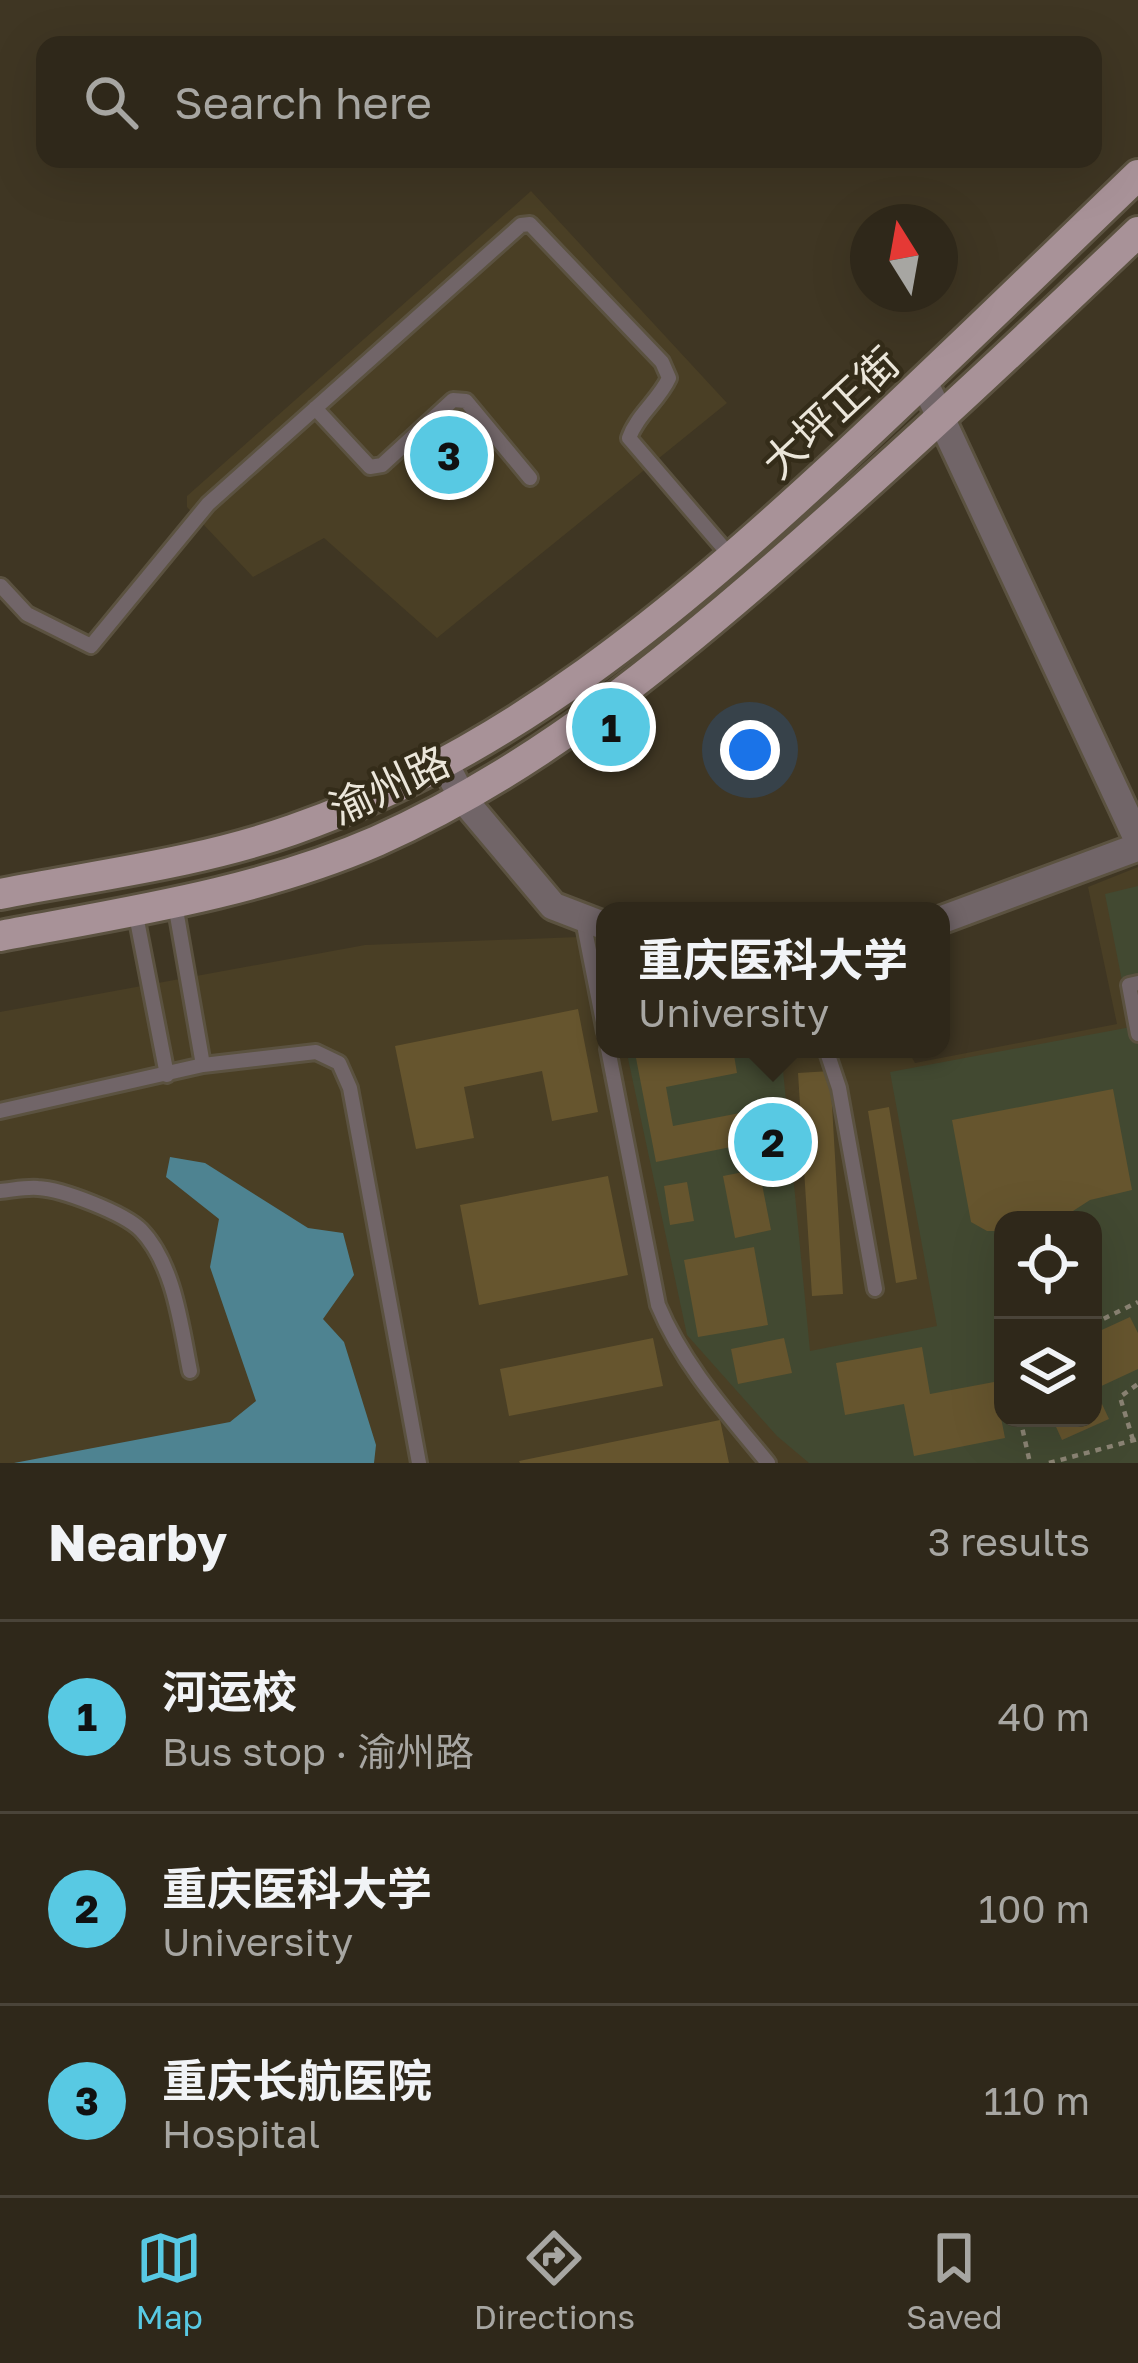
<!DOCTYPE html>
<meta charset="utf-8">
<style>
:root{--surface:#2f281a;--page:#373023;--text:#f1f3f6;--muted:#a7a6a2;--line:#4a4439;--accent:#58c9e3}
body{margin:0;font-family:"Golos Text","Noto Sans SC",sans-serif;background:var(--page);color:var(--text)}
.controls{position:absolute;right:36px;bottom:36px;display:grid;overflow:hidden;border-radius:24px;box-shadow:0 12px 48px #0002}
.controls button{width:108px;height:108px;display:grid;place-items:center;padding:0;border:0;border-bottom:3px solid var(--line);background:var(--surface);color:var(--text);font:60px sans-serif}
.compass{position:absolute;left:850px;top:204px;width:108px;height:108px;border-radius:50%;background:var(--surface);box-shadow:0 12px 48px #0002;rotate:349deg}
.you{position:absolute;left:750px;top:750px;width:42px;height:42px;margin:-30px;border:9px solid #fff;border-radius:50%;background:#1a73e8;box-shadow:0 0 0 18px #1a73e833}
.badge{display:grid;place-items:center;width:78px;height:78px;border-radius:50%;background:var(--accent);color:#111;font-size:39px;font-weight:700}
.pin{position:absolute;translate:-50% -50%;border:6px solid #fff;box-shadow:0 3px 12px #0006}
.popup{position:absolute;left:596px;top:902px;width:354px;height:156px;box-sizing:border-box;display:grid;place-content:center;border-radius:24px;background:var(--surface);filter:drop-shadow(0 3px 9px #0005);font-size:39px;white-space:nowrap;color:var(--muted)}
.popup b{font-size:45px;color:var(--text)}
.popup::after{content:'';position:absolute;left:50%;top:100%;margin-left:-24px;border:24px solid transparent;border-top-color:var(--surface)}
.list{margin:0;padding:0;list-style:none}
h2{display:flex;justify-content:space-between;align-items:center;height:156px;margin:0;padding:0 48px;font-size:51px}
h2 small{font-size:39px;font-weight:400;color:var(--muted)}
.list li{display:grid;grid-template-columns:78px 1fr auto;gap:36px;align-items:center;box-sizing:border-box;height:192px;padding:0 48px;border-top:3px solid var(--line)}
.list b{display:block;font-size:45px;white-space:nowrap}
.list p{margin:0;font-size:39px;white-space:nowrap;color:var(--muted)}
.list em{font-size:39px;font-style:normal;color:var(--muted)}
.icon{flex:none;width:66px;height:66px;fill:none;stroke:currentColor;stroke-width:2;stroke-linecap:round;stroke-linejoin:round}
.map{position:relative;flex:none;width:1138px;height:1463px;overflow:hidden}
.search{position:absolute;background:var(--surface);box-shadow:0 12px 48px #0002;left:36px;right:36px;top:36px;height:132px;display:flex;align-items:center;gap:30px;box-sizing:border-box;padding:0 42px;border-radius:24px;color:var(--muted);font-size:45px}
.sheet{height:732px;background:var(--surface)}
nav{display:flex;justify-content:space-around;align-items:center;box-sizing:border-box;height:168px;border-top:3px solid var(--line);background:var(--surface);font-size:33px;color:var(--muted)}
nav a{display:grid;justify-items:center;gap:6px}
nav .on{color:var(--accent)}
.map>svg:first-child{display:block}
</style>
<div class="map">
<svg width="1138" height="1463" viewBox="0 0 1138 1463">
<rect width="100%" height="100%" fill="#3f3623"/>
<path fill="#4a3f25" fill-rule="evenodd" d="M 531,191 L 727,403 L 437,638 L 324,538 L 253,577 L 187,507 L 187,496 Z
M 1138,867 L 1138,1463 L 0,1463 L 0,1012 L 365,945 L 605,936 L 605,1049 L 907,1049 L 915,1063 L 1117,1024 L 1088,887 ZM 1003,1220 L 1093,1220 L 1093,1418 L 1003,1418 Z"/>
<path fill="#424931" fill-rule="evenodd" d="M 1138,886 L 1138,1463 L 809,1463 L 777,1436 L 687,1335 L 626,1049 L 781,1049 L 810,1351 L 937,1326 L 890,1072 L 1131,1027 L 1105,894 ZM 1003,1220 L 1093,1220 L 1093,1418 L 1003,1418 Z"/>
<path fill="#4e8391" d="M 170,1157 L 205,1163 L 308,1228 L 343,1233 L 354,1275 L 323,1319 L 344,1342 L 376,1445 L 374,1463 L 14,1463 L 230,1422 L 256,1401 L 210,1267 L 219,1219 L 166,1177 Z"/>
<path fill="#66552e" d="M 578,1009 L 598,1112 L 552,1121 L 542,1071 L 464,1087 L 474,1138 L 416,1149 L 395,1046 Z
M 681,1049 L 733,1049 L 737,1073 L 666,1087 L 673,1126 L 745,1112 L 751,1143 L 656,1162 L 636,1058 Z
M 830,1071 L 843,1294 L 812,1296 L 798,1073 Z
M 1113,1089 L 1132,1190 L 1090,1200 L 1059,1220 L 1003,1220 L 1003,1231 L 987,1231 L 971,1222 L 952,1120 Z
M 889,1107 L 917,1279 L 896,1283 L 868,1111 Z
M 759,1169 L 771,1230 L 735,1238 L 723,1176 Z
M 608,1176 L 628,1275 L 479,1305 L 460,1205 Z
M 687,1182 L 694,1221 L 670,1225 L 664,1186 Z
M 754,1247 L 768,1325 L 698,1337 L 684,1260 Z
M 1130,1317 L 1138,1333 L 1138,1369 L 1095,1389 L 1109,1419 L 1062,1440 L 1052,1418 L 1093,1418 L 1093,1334 Z
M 653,1338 L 663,1386 L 509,1416 L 500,1369 Z
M 784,1338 L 792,1373 L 738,1384 L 731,1349 Z
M 922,1347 L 930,1394 L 994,1382 L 1005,1438 L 914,1456 L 904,1404 L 845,1415 L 836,1363 Z
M 720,1420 L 729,1463 L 520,1463 L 519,1461 Z"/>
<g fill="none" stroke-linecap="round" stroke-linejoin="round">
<g stroke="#5b5240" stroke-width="20">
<path id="service" d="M 315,408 L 370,467 L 382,465 L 453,400 L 466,401 L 530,478
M 1,586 L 27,614 L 91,646 L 208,504 L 521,225 L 530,224 L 662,362 L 669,378 C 659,400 637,415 629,438 L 733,559
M 175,904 L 203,1065
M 135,910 L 167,1075
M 583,920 L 605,1032
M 1138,983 L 1129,985 L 1138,1034
M 608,1049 L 658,1305 C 683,1365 727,1413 768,1463
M 826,1049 L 839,1088 L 875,1289
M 0,1111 L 203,1065 L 316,1052 L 339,1063 L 350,1088 L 419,1463
M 0,1191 C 12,1190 25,1187 38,1188 C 62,1189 124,1213 141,1230 C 174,1264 181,1326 190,1371"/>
</g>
<g stroke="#5b5240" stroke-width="33">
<path id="minor" d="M 924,382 L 1138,840
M 445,764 L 463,799 L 553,906 L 605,926
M 941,920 L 1138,847"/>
</g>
<g stroke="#5b5240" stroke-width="36">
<path id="primary" d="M 0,894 C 97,875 198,863 292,830 C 508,755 678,610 843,457 C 943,364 1040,269 1138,175
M 0,936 C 127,912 257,893 377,841 C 538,769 674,656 805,540 C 918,440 1028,337 1138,232"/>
</g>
<path stroke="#8b8474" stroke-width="4.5" stroke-dasharray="6 6" stroke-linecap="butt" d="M 1093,1324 L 1138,1302
M 1020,1418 L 1030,1463
M 1133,1440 L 1120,1397 L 1138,1384
M 1049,1463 L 1138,1439"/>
<use href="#service" stroke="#716568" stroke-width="14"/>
<use href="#minor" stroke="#716568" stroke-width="27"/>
<use href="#primary" stroke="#a89298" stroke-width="30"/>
</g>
<g text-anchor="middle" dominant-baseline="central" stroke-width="9" stroke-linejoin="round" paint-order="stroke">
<g font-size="42" fill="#ebe6da" stroke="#342c19">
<text transform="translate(830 412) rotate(-43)">大坪正街</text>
<text transform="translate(389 784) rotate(-25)">渝州路</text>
</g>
</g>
</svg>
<div class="controls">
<button><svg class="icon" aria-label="locate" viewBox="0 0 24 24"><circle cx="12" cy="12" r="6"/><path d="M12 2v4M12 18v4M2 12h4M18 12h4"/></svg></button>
<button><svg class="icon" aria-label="layers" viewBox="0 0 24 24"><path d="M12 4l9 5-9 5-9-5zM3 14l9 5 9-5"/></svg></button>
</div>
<svg class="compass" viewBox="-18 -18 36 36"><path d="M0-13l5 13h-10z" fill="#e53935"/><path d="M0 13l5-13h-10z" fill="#a7a6a2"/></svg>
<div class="you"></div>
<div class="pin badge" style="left:611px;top:727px">1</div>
<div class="pin badge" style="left:773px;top:1142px">2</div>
<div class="popup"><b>重庆医科大学</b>University</div>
<div class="pin badge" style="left:449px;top:455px">3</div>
<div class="search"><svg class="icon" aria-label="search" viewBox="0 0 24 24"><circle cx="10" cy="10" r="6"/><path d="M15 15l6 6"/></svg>Search here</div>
</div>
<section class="sheet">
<h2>Nearby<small>3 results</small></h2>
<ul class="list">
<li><span class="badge">1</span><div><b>河运校</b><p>Bus stop · 渝州路</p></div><em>40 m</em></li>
<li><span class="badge">2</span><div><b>重庆医科大学</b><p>University</p></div><em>100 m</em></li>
<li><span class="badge">3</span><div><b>重庆长航医院</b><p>Hospital</p></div><em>110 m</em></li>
</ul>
</section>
<nav>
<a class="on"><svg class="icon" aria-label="map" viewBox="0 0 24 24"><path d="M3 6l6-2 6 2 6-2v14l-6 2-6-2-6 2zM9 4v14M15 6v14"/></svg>Map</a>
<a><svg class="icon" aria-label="directions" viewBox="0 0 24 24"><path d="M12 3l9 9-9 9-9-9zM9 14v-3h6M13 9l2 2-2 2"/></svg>Directions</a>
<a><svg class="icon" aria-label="saved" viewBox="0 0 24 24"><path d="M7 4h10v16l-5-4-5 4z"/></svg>Saved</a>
</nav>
